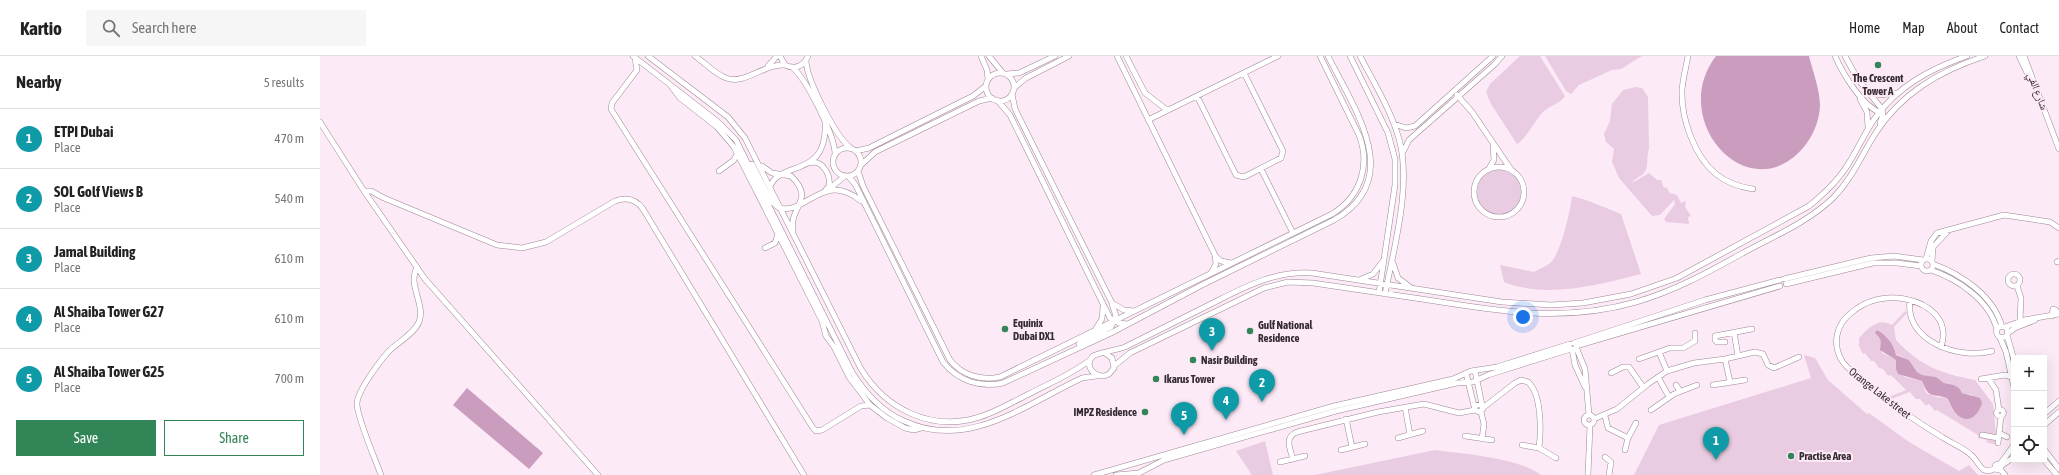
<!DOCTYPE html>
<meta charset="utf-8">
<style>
:root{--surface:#fff;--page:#f6f6f6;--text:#222;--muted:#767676;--line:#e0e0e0;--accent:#328557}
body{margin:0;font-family:"Asap Condensed","Noto Naskh Arabic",sans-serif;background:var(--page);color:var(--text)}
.controls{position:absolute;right:12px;bottom:12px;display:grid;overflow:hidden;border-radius:0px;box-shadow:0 4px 16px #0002}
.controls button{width:36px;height:36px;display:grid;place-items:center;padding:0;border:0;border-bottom:1px solid var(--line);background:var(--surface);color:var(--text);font:20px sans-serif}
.you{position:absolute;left:1203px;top:261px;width:14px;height:14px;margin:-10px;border:3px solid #fff;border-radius:50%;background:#1a73e8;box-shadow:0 0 0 6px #1a73e833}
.badge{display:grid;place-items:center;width:26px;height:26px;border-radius:50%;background:var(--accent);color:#fff;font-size:13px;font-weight:700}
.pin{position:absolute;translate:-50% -33px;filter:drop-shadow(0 1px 2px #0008)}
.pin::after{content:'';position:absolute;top:21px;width:14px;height:12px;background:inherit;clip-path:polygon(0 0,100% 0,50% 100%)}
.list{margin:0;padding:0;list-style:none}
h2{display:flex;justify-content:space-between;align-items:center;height:52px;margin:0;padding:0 16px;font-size:17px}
h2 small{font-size:13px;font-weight:400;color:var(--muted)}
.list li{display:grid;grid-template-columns:26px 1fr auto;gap:12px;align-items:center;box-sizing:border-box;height:60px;padding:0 16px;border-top:1px solid var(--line)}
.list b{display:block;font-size:15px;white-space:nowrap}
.list p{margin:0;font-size:13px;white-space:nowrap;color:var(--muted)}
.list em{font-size:13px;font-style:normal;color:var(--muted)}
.actions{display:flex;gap:8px;padding:12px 16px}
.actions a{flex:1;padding:9px 0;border:1px solid var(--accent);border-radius:0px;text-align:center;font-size:14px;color:var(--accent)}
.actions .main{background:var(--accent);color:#fff}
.icon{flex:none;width:22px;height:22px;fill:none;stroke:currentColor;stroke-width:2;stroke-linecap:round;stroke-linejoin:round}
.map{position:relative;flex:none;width:1739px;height:419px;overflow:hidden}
header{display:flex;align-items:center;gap:24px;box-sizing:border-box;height:56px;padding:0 20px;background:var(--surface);border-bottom:1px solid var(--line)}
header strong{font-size:19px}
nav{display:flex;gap:22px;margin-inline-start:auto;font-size:14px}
.search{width:280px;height:36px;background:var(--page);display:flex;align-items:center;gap:10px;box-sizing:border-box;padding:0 14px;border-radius:0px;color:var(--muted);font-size:15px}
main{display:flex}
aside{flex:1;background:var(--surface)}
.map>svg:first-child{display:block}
</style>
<header>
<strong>Kartio</strong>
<div class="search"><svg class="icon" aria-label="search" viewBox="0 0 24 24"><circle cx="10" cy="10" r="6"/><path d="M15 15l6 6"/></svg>Search here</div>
<nav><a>Home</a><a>Map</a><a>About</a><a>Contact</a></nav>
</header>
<main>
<aside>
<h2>Nearby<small>5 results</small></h2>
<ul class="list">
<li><span class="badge" style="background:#0f9aa8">1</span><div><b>ETPI Dubai</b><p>Place</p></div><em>470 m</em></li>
<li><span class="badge" style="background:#0f9aa8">2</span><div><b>SOL Golf Views B</b><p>Place</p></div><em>540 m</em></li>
<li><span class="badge" style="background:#0f9aa8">3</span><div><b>Jamal Building</b><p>Place</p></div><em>610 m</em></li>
<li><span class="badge" style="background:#0f9aa8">4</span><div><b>Al Shaiba Tower G27</b><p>Place</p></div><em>610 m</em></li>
<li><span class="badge" style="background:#0f9aa8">5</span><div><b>Al Shaiba Tower G25</b><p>Place</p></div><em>700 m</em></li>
</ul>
<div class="actions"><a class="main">Save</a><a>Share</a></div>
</aside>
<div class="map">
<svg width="1739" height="419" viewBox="0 0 1739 419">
<rect width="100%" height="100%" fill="#fdeaf7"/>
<path fill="#e9cce1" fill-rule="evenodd" d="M 1200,0 L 1220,0 L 1245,40 C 1240,48 1230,49 1223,56 C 1215,64 1206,83 1197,88 L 1171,48 L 1166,36 L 1170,28 Z
M 1225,0 L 1322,0 L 1301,13 L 1292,14 L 1259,29 L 1251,38 L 1246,35 Z
M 1316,31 L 1322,32 L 1328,41 L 1329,93 C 1326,100 1329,112 1324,117 C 1320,121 1314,123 1312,127 L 1329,117 L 1337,124 L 1341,124 L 1344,132 L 1346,131 L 1350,137 L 1357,139 L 1361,147 L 1366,145 L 1365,151 L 1371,160 L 1368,161 L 1369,168 L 1346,166 L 1344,163 L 1355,148 L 1354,144 L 1340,159 L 1332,160 L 1299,122 L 1292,106 L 1294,93 L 1286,86 L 1284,78 L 1290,65 L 1292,48 L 1303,34 Z
M1157 136a22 22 0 1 1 44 0a22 22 0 1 1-44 0Z
M 1252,140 L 1269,145 L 1301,158 L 1321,218 C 1278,229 1226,243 1184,226 L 1180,209 L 1214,216 C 1219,213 1230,209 1233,204 C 1242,191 1250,156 1252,140 Z
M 1585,255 L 1587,257 L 1574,271 L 1576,284 C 1601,310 1619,317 1655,324 L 1673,348 L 1677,389 L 1666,386 L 1667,384 L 1658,382 L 1658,379 L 1617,354 L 1615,355 L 1609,348 L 1606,350 L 1600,343 L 1596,343 L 1590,336 L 1571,343 L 1569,341 L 1586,334 L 1571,319 L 1568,320 L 1563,313 L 1559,312 L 1554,305 L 1551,305 L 1545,297 L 1543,298 L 1539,290 L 1539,282 C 1548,272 1559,261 1572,269 ZM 1560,281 C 1569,284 1574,289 1576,298 L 1589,304 L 1597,316 L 1602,319 L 1616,321 L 1624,327 L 1634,329 L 1642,337 L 1653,339 L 1633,355 L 1627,342 L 1617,341 L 1606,337 L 1602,325 L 1585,321 L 1576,313 L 1577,304 L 1562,297 Z
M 1484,299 L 1495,302 L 1508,324 L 1547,358 L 1549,357 L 1589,386 L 1639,415 L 1649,409 L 1658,419 L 1314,419 L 1339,369 L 1491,322 Z
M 945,385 L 953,419 L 932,419 L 916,395 Z
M 1115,394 C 1144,398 1200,402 1221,419 L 995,419 Z"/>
<path fill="#ca9dbe" d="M 1396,0 L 1489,0 C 1493,16 1500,34 1500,50 C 1499,66 1493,80 1483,92 C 1428,155 1347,64 1396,0 Z
M 1557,274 C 1566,279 1574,288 1576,299 L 1589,304 L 1597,316 L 1602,319 L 1616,321 L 1624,327 L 1634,329 L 1639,332 L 1642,337 L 1660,342 L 1662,347 C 1658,361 1646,370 1635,356 C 1631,352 1630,346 1627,342 C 1611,337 1609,343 1602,325 L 1578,318 L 1576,313 L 1576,304 L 1560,294 C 1561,286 1562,283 1555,277 Z
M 147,332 L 223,397 L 209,413 L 133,349 Z"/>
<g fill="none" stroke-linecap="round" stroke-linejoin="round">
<g stroke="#9c8796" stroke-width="6">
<path id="minor" d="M 313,0 L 397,65 L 416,84 L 532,316 C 545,337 561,355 584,365 C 648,395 706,348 762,322 L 776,320
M 328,0 L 408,61 L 425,82 L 541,313 C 566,353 610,375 656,362 C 675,357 692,346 709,338 C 730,327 752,318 770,304
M 375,0 C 385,7 395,18 406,22 C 425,29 443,8 465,9
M 460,0 L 465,9 C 475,14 484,10 488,0
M 661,0 L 667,14 L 668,23
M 669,0 L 682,16
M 797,0 L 895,199 L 896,208 L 891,217
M 806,0 L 825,37 L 847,54
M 1030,0 L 1068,77 L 1075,103 L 1075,129 L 1059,237
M 1040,0 C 1054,27 1071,54 1079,83 C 1092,128 1074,192 1065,238
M 1368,0 C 1366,11 1363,23 1362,34 C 1361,62 1374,100 1396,118 C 1407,127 1419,131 1433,133
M 1515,0 C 1523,18 1542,50 1561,57
M 1525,0 L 1537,22 L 1562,53 L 1563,59 L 1560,67
M 1699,0 L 1709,21
M 1704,0 L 1739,93
M 315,2 L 317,14 L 292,47 L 291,53 L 493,372 L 496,375 L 502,374 L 541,350 L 550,349
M 486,4 C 486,22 516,82 531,92
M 448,10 L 457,0
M 472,11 C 486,22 515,80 515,98
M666 31a14 14 0 1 1 28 0a14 14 0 1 1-28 0Z
M 687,18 L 699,17 L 735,0
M 351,30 L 360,42 L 397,71 L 414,91 L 502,265 L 506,280 L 514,291 L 529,321 L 550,349 L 567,362 L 585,372 L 594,374 L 601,372
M 694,32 L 706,22 L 749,0
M 1547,34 L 1560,39 L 1576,37
M 692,38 L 695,53 L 792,247 L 804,254 L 814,255
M 1137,39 L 1152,56 L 1192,115
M 877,40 L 916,119 L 924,121 L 961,102 L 963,95 L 924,17
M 1540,43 L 1547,56 L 1548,71
M 677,44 L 690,59 L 790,262 L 799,267 L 807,268
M 828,64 L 958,0
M 0,66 L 44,135 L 105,223 L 278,419
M 1074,68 L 1086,72 L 1095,70 L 1173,0
M513 106a14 14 0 1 1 28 0a14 14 0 1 1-28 0Z
M 536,95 L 549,92 L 653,40 L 666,30
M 1083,96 L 1089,84 L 1174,9 L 1182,0
M 490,107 C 502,103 511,119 509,130 L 504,136
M 432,108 L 451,145 L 459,152 C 487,159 503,114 541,145
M 541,109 L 555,96 L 659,45 L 672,42
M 442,110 L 452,117 L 471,120 C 496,144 469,150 473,174
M1154 136a25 25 0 1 1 50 0a25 25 0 1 1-50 0Z
M 941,113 L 973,177
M 1168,114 L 1174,104 L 1173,89
M 399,115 L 414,104 L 418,96
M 538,115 L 543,130 L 630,304 C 642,319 660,325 680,321 L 1012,158 C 1040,141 1051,110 1039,79 L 1000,0
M 528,120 L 535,128 L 623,306 C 638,325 660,332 683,327 L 791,277 L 882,229 L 1014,164 C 1086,123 1034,53 1008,0
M 450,131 C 459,104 508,123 505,67
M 509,133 L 525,120
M 44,135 L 51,135 L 64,142 L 177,189 L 202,192 L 226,186 L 295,145 C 306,141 316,143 323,153 L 484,419
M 445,192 L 455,187 L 458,178
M 895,200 L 901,205 L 911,207
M1601 209a6 6 0 1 1 12 0a6 6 0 1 1-12 0Z
M 1606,203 L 1611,185 L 1617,177 L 1684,159 L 1730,166 L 1739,172
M 1612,205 L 1613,191 L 1629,174
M 1737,206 L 1739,205
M 1073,207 L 1078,222 L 1090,231
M 1613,208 C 1641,218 1674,240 1682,271
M 1611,214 C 1637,223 1670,244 1677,274
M1688 224a6 6 0 1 1 12 0a6 6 0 1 1-12 0Z
M 1464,223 L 1551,202 L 1574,200 L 1603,204
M 1039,224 L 1053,218 L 1063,205
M 1466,228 L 1553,207 L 1577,207 L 1601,210
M 1697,230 L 1701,242 L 1700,265
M 1590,244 C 1584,286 1640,304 1672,295
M 1732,260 L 1733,253 L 1736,254 L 1738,258
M1676.5 276a5.5 5.5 0 1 1 11 0a5.5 5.5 0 1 1-11 0Z
M 1685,271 L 1704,264 L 1739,258
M 775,274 L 782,263 L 783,251
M 1414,276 L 1418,300
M 1688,277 L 1695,272 L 1715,264
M 1687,279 L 1694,304
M 1680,282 L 1686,296 L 1694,331
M 1405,286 L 1397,286 L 1395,284 L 1395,280 L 1432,273
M 1254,287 L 1385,244 L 1460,224
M 759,288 L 791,271 L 796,260 L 792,248
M 1256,290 L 1460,230
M 1256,291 L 1265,313 L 1269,359
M 1621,291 C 1630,264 1610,248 1585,243 C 1566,239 1546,244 1531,257 C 1517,268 1512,286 1521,303 C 1526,313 1537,319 1545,326 C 1569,346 1595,365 1622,381 C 1631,387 1642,391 1650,398 C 1656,402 1659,411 1664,414 C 1669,416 1672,414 1676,412
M 1252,293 L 1255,309 L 1265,331
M 1339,296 L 1347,315
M 785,297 L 792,302 L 794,312 L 789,318 C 778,325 762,311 773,300 C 777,297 797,294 805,291 C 833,277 861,263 889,249 C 923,232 952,215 992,217 L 1182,246 L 1231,249 L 1263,247 L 1311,238 L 1357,222 L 1489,150 C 1505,137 1520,123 1530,105 C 1539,91 1545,76 1555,62 C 1578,30 1610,13 1647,0
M 1319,303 L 1350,292 L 1363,292 L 1375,285 L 1375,277
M 1405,303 L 1410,326
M 794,310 L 810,297 L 944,232 L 968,226 L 993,227 C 1034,233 1074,239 1115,245 C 1185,256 1246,266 1316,246 C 1354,235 1387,217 1421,198 C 1452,181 1487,167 1513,142 C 1532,123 1541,100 1555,78 C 1581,37 1620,15 1665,0
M 1155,315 L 1162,349
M 1146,317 L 1155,354 L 1159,356 L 1163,353 L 1161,348 L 1155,350
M 1291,317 L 1303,311 L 1309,311 L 1323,331
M 1338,321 L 1349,341
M 1668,322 L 1676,334 L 1679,354
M 1661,323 L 1685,319 L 1692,321
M 1356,329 L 1360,335
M 1393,329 L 1425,324
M 1085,351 L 1090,379
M 1164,351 L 1195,327 L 1201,324 L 1208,326 C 1222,338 1221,376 1219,392
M1676.5 357a3.5 3.5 0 1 1 7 0a3.5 3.5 0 1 1-7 0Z
M 1331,354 L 1354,338 L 1377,329
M 1161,356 L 1164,368 L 1162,383
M 1724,358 L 1739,345
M1264 364a5 5 0 1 1 10 0a5 5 0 1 1-10 0Z
M 1285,360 L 1288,372 L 1308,382
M 1026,363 L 1032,391
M 1274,363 L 1297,353 L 1328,328 L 1347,315 L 1374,307 L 1405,303 L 1435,296 L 1443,298 L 1448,309 L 1454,312 L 1479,301
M 1724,369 L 1739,356
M 1679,377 L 1687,381
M 1662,379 L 1678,382
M 1145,380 L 1172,384
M 1078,382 L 1103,375
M 1678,387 L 1681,360
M 1202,389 L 1219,392 L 1236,402
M 1724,393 L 1739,413
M 1021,394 L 1045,388
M 1305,394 L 1308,382 L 1316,367
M 1285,401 L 1291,406 L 1289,419
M 973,403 C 970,393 964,381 977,376 L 1058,356 L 1104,348 L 1139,357 L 1155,354
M 1724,404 L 1737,419
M 960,406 L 985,400
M 1680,408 L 1694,389
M1675 411a3 3 0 1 1 6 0a3 3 0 1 1-6 0Z
M 1681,410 L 1694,401
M 1680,413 L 1685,419
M 61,419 C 56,405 36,359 37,347 C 38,334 60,305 69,295 C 78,286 94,278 99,266 C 106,249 87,228 97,212
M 774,419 L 1014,350 L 1133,323 L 1151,315 L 1177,311 L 1250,288
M 796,419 L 819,417 L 844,404 L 1016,355 L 1137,327 L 1153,326 L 1168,319 L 1251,293
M 1268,419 L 1270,369"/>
</g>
<use href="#minor" stroke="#fff" stroke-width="5"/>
</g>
<g fill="#328557" stroke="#fdeaf7" stroke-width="1.5">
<circle cx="1558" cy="9" r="4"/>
<circle cx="685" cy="273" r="4"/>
<circle cx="930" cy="275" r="4"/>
<circle cx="873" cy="304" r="4"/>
<circle cx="836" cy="323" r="4"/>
<circle cx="825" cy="356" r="4"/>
<circle cx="1471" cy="400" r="4"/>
</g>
<g text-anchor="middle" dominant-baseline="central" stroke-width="4" stroke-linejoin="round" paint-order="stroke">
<g font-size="11" font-weight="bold" fill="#342b31" stroke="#fdeaf7" text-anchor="start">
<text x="1558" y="22" text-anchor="middle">The Crescent<tspan x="1558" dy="13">Tower A</tspan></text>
<text x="693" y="267">Equinix<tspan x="693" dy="13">Dubai DX1</tspan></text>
<text x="938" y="269">Gulf National<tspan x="938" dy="13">Residence</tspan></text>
<text x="881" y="304">Nasir Building</text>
<text x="844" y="323">Ikarus Tower</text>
<text x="817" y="356" text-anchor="end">IMPZ Residence</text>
<text x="1479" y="400">Practise Area</text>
</g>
<g font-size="11" fill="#342b31" stroke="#fdeaf7">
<text transform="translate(1718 35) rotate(69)">شارع الفي</text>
<text transform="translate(1560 337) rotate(38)">Orange Lake street</text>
</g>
</g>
</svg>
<div class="controls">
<button>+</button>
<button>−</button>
<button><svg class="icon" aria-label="locate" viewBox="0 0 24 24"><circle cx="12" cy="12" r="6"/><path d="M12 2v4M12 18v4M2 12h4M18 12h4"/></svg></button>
</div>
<div class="you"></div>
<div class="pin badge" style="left:1396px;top:404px;background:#0f9aa8">1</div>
<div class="pin badge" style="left:942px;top:346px;background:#0f9aa8">2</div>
<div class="pin badge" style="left:892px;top:295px;background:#0f9aa8">3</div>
<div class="pin badge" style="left:906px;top:364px;background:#0f9aa8">4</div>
<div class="pin badge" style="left:864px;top:379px;background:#0f9aa8">5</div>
</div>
</main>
